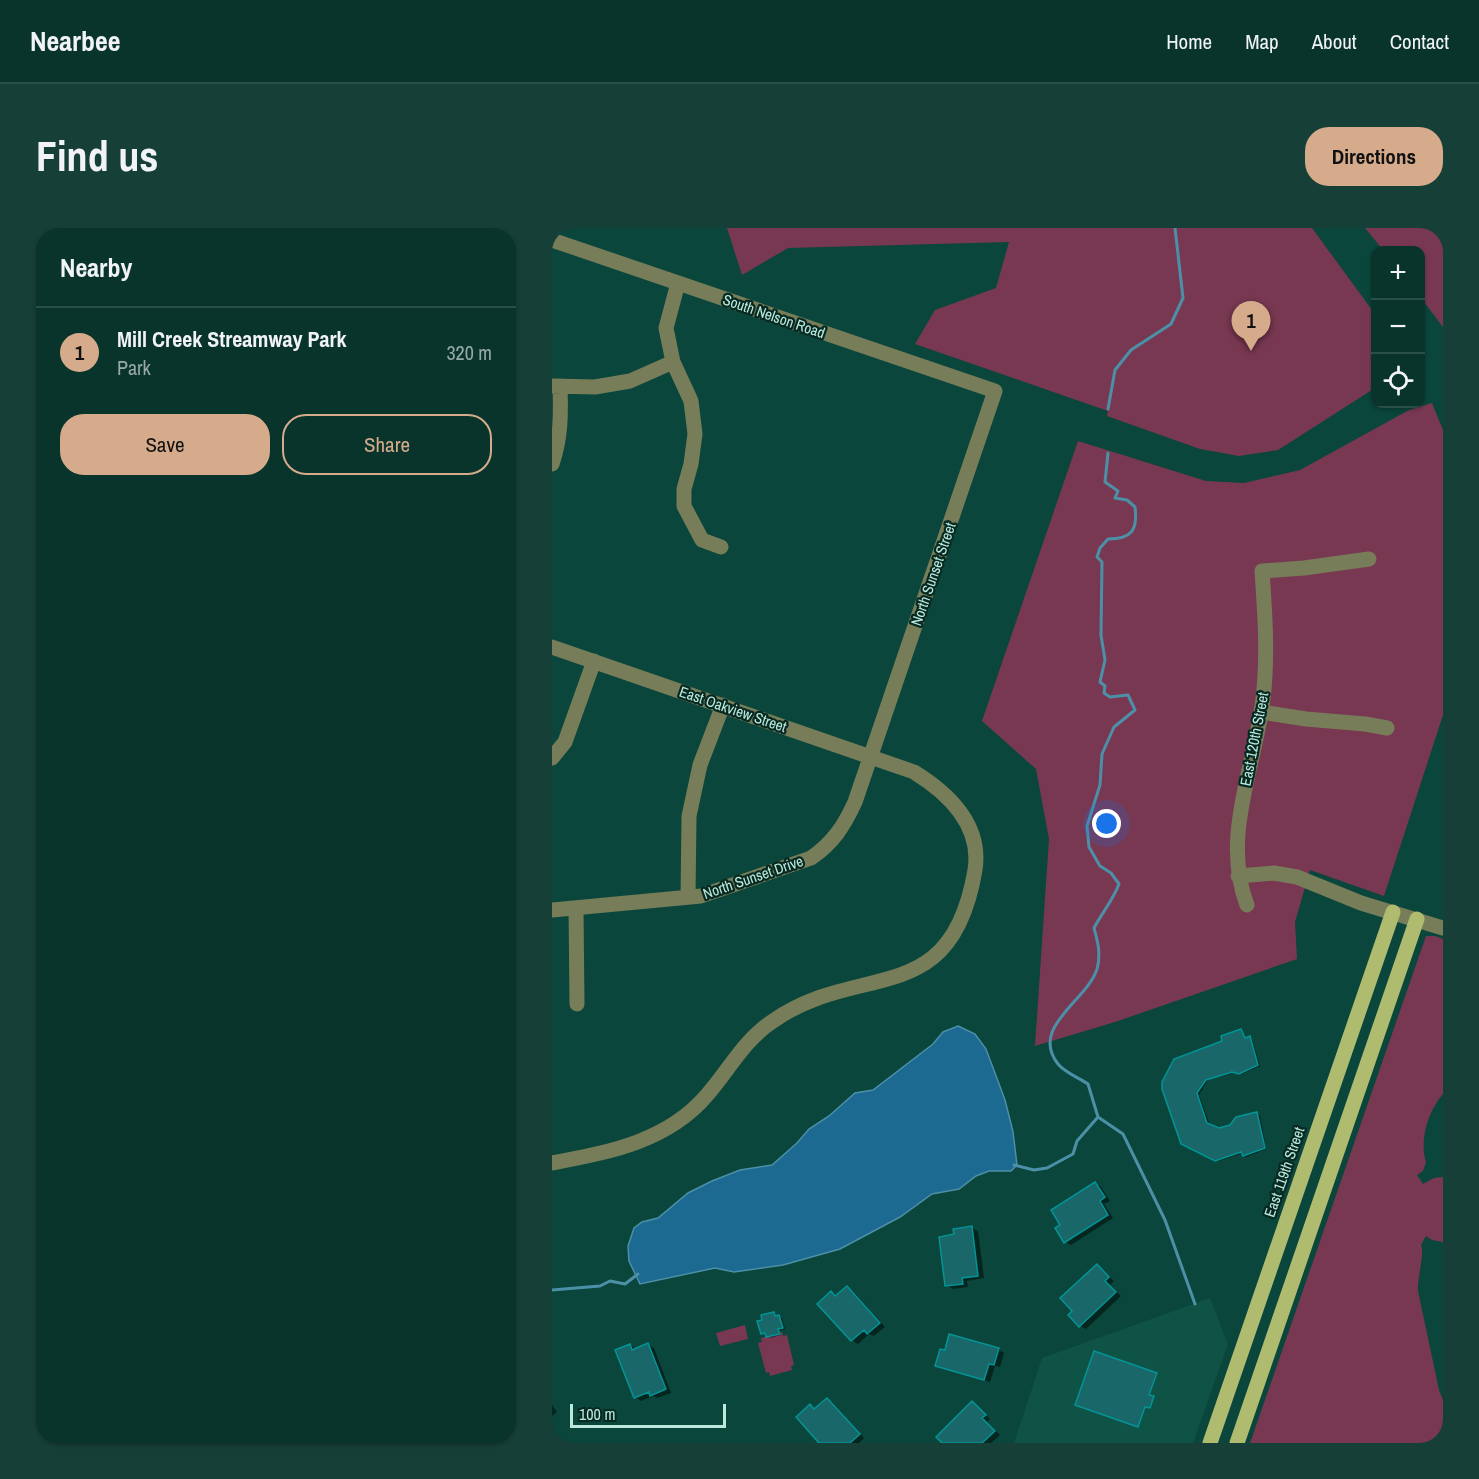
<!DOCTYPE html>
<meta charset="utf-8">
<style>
:root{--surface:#08342c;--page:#163f38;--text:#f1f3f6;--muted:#98aaa9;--line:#294f48;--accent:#d6ab8b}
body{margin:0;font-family:"Archivo Narrow",sans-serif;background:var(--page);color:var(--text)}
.controls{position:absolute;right:18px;top:18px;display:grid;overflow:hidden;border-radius:12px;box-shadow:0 2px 4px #0004}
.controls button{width:54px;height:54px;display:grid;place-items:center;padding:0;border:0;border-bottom:2px solid var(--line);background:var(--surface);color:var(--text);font:30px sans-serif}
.scale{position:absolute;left:18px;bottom:15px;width:156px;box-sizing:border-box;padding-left:6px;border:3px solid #bbeadd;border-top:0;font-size:16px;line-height:21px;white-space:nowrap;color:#bbeadd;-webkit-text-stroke:4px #072922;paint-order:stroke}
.you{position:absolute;left:555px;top:596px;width:21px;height:21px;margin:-15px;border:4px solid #fff;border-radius:50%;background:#1a73e8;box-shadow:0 0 0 9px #1a73e833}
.badge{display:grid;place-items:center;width:39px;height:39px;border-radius:50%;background:var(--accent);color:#111;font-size:20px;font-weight:700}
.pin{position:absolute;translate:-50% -50px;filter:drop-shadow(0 2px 3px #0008)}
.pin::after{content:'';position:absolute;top:32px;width:21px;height:18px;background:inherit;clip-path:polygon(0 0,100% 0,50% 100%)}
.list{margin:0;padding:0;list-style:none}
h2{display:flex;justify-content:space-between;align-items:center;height:78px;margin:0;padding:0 24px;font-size:26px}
h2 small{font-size:20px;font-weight:400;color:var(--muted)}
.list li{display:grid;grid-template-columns:39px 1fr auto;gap:18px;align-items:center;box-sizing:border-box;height:90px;padding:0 24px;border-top:2px solid var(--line)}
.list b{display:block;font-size:22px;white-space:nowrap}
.list p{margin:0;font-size:20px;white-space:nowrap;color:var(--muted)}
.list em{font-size:20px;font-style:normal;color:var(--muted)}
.actions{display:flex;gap:12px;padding:18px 24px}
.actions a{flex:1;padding:14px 0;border:2px solid var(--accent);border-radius:24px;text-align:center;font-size:21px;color:var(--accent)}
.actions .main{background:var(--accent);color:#111}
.icon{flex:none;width:33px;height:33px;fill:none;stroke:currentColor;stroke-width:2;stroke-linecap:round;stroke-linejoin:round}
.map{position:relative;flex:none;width:891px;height:1215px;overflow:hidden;border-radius:24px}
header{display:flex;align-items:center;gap:36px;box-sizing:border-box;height:84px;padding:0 30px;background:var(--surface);border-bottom:2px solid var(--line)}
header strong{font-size:28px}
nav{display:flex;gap:33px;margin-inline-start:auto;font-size:21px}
.intro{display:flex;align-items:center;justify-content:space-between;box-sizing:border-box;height:144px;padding:0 36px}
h1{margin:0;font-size:42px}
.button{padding:15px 27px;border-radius:24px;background:var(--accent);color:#111;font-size:21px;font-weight:700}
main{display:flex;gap:36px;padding:0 36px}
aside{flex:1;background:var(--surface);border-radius:24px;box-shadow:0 2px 4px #0004}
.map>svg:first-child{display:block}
</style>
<header>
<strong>Nearbee</strong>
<nav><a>Home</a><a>Map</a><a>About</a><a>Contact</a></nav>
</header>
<div class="intro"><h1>Find us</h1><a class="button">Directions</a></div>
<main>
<aside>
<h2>Nearby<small></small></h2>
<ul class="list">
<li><span class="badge">1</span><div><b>Mill Creek Streamway Park</b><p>Park</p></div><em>320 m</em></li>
</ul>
<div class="actions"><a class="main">Save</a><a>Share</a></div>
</aside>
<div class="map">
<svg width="891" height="1215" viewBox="0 0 891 1215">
<rect width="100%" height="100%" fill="#0a463b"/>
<path fill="#0f5346" d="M 658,1070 L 676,1116 L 641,1215 L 462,1215 L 490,1130 Z"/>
<path fill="#793852" d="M 175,0 L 760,0 L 823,86 L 823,160 L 726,222 L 687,228 L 648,221 L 555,188 L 556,183 L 363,116 L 383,82 L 444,60 L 457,14 L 236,20 L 190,47 Z
M 813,0 L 891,0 L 891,99 L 869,70 L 868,22 L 831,22 Z
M 880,175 L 891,202 L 891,487 L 832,668 L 758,642 L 743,694 L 745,731 L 563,794 L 483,818 L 497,611 L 484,541 L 430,493 L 526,213 L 654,253 L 692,255 L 748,242 L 857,182 Z
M 874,708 L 883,708 L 891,711 L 891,866 C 876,883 867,912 874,934 L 871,943 L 865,947 L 871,956 L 882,950 L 891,949 L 891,1014 L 880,1012 L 874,1008 L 869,1017 C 873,1025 865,1050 866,1063 L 887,1162 L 891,1172 L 891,1215 L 698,1215 Z
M 193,1097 L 196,1111 L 168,1118 L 164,1105 Z
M 230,1104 L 231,1108 L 235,1107 L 242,1137 L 239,1138 L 240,1142 L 218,1148 L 217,1144 L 214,1145 L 206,1115 L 210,1114 L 209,1110 Z"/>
<path fill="#1c6991" stroke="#4c90a8" stroke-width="1.5" d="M 406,798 L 423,806 L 434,821 L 453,872 L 461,904 L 465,937 L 459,943 L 437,943 L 424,948 L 407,961 L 380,966 L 348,989 L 288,1021 L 231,1037 L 182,1044 L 163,1040 L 88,1056 L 77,1033 L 76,1018 L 82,1000 L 90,994 L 106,990 L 136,965 L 160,953 L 188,942 L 220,937 L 245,915 L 257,901 L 277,888 L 303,865 L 321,862 L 381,816 L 391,804 Z"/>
<path fill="#0007" d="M 689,803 L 694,811 L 700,811 L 708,838 L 690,846 L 684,844 L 656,852 L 647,867 L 658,897 L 667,902 L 705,886 L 708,887 L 714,921 L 694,929 L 691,925 L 667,933 L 630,915 L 611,860 Z
M 543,955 L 549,959 L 558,973 L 552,976 L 561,990 L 519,1017 L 513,1014 Z
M 420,1000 L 426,1003 L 432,1050 L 415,1053 L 416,1059 L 401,1061 L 395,1057 L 404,1008 Z
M 545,1037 L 562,1053 L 558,1057 L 569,1068 L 534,1101 L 528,1098 L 522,1083 Z
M 295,1060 L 301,1063 L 333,1099 L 322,1108 L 317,1106 L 306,1116 L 300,1112 L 267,1076 L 279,1065 L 285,1069 Z
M 221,1086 L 225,1089 L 230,1090 L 233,1101 L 228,1102 L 229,1107 L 218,1110 L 215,1106 L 210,1105 Z
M 78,1117 L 84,1121 L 96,1117 L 102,1120 L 119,1165 L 105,1170 L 101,1168 L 89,1173 L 83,1169 Z
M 446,1121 L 452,1125 L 448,1139 L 443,1138 L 438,1154 L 385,1138 Z
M 543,1125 L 605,1146 L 587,1198 L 525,1177 Z
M 275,1171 L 281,1175 L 312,1210 L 307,1215 L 269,1215 L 258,1178 L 264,1181 Z
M 420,1175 L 438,1191 L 435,1194 L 448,1207 L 439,1215 L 392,1215 Z
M 0,1177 L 5,1184 L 0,1188 Z"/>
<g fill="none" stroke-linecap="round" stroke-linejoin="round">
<path stroke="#4c90a8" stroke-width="3" d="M 556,181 L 563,142 L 579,122 L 619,96 L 631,70 L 623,0
M 556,225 L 553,254 L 566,263 L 563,270 L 575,272 L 583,279 C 586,303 579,311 556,311 L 548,320 L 545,329 L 550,334 L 549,407 L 553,432 L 548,454 L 553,458 L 552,465 L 558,469 L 576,467 L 583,482 L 562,499 L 550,526 L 548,557 L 535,598 L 537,619 L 548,638 L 559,645 L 567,656 C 561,672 550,685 542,700 C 546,714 549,727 545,741 C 535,773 477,799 506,836 C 512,844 527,850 536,856 L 546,889 L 571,906 L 613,992 L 643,1076
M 462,937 L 482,942 L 495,940 L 521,926 L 525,913 L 546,889
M 0,1062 L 48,1058 L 58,1053 L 73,1056 L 86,1046"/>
</g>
<path fill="#1a6769" stroke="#039496" stroke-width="1.5" d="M 689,801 L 693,810 L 698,808 L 706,837 L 687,846 L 680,844 L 654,852 L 645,865 L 655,895 L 667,900 L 678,897 L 684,889 L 705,884 L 713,920 L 691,928 L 689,924 L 663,933 L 629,916 L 610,861 L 610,854 L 622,831 L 670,813 L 669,808 Z
M 543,954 L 553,969 L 548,973 L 556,987 L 512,1015 L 503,1000 L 508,997 L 499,982 Z
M 420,998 L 426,1048 L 410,1050 L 411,1056 L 393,1058 L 387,1009 L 402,1006 L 401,1001 Z
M 545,1036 L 557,1049 L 553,1053 L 564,1064 L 527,1099 L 516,1087 L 520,1083 L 508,1070 Z
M 295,1058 L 328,1095 L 315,1106 L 312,1102 L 299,1113 L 265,1076 L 279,1063 L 283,1068 Z
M 222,1084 L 223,1088 L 227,1087 L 231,1100 L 226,1101 L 228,1106 L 214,1109 L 213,1105 L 209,1106 L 205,1093 L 210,1092 L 209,1087 Z
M 397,1106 L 447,1120 L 442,1137 L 437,1136 L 432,1152 L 383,1138 L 388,1121 L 393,1122 Z
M 96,1115 L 114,1161 L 98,1168 L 97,1164 L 82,1170 L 63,1122 L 78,1116 L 80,1122 Z
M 542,1123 L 605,1145 L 597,1167 L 602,1168 L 598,1180 L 593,1179 L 586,1199 L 523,1177 Z
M 275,1170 L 308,1206 L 298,1215 L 267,1215 L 244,1189 L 258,1176 L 262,1181 Z
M 420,1173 L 434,1187 L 430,1190 L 443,1203 L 430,1215 L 390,1215 L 384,1209 Z"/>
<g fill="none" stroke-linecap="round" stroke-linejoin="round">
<path stroke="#767d58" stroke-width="15" d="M 0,12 L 443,163 L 303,574 C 292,598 281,615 259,630 L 149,668 L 0,682
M 126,55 L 114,100 L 121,134 L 139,173 L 143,206 L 139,236 L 132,261 L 132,278 L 150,312 L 169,319
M 0,158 L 43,159 L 78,153 L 121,134
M 0,236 C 9,210 9,186 8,158
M 0,419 L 362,544 C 396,565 430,597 423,642 C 399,784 308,732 221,793 C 192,812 177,842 155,867 C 115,914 57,924 0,935
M 709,484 L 754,491 L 813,496 L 835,500
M 0,530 L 13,514 L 42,433
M 686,648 L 722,645 L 745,649 L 809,675 L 891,700
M 136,669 L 137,588 L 148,537 L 171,477
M 695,677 C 669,608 703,540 711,471 C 716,428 713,386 710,343 L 752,340 L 817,331
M 24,680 L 25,776"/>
<path stroke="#afbc6f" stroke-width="15" d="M 658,1215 L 841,684
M 685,1215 L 865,691"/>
</g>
<g text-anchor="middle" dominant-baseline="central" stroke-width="4.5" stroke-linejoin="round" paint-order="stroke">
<g font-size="15" fill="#bbeadd" stroke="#072922">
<text transform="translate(222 88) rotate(19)">South Nelson Road</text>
<text transform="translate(381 346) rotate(-71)">North Sunset Street</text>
<text transform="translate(181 481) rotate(19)">East Oakview Street</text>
<text transform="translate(702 511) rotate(-79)">East 120th Street</text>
<text transform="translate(201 649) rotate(-19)">North Sunset Drive</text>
<text transform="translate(732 944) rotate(-71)">East 119th Street</text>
</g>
</g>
</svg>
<div class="controls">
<button>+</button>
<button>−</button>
<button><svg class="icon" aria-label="locate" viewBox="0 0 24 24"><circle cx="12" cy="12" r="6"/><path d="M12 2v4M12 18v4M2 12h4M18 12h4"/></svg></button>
</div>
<div class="scale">100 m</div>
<div class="you"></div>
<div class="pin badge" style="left:699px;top:123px">1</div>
</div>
</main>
